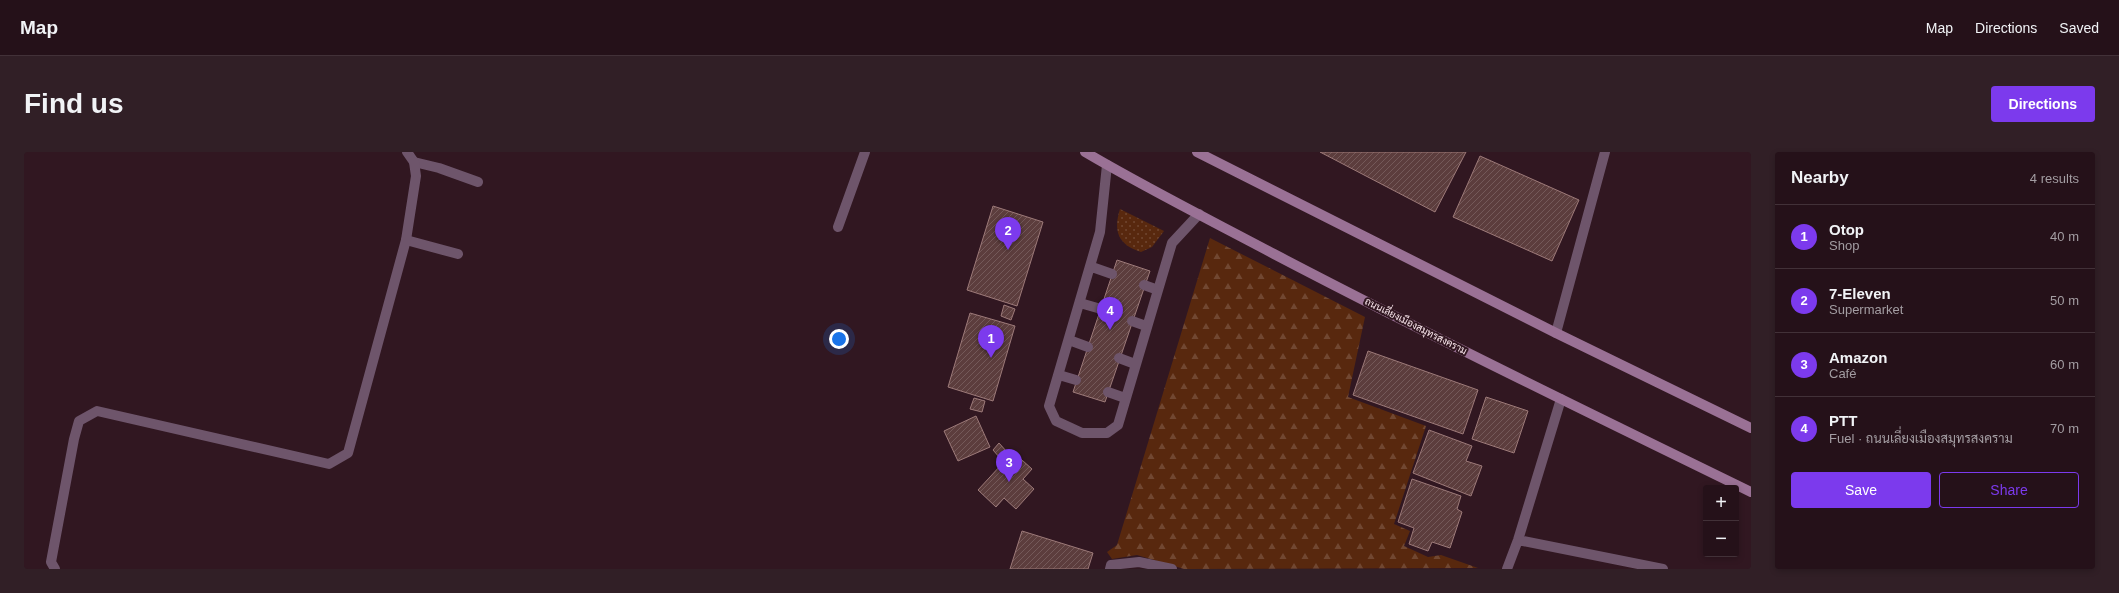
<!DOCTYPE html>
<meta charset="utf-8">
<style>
:root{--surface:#251119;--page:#311f26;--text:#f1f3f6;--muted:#a39da2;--line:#423138;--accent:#7c3aed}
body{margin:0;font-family:Helvetica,Sarabun,sans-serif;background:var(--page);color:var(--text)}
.controls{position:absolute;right:12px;bottom:12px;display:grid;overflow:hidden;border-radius:4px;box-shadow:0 2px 6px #0003}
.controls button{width:36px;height:36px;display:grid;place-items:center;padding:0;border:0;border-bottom:1px solid var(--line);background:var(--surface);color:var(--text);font:20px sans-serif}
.you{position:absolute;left:815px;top:187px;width:14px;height:14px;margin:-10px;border:3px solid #fff;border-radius:50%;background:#1a73e8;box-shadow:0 0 0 6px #1a73e833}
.badge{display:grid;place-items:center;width:26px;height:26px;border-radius:50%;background:var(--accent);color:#fff;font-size:13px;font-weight:700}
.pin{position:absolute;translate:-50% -33px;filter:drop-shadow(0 1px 2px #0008)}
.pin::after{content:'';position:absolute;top:21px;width:14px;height:12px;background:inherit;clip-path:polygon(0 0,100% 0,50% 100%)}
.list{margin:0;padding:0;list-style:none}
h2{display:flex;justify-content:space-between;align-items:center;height:52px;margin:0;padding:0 16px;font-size:17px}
h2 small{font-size:13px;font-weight:400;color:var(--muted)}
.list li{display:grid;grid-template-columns:26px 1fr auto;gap:12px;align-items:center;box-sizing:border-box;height:64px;padding:0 16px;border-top:1px solid var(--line)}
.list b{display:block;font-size:15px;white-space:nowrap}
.list p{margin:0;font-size:13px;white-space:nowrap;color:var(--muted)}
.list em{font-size:13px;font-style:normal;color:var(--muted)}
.actions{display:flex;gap:8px;padding:12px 16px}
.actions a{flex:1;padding:9px 0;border:1px solid var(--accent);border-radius:4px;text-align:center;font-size:14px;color:var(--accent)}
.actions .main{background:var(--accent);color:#fff}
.map{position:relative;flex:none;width:1727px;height:417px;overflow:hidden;border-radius:4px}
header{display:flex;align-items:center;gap:24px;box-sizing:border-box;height:56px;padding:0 20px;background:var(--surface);border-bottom:1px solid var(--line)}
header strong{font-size:19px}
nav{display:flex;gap:22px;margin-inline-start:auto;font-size:14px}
.intro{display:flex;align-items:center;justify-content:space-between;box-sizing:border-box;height:96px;padding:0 24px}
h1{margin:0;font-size:28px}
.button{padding:10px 18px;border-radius:4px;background:var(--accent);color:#fff;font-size:14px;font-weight:700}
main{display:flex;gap:24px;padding:0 24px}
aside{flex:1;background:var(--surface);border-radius:4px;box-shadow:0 2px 6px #0003}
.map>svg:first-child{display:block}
</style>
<header>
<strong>Map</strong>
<nav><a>Map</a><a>Directions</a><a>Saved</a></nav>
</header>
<div class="intro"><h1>Find us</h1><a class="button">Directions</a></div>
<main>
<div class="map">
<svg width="1727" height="417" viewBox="0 0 1727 417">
<defs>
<pattern id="grass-dots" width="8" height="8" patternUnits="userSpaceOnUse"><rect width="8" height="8" fill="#58280e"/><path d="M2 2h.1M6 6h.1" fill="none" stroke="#714731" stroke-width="1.8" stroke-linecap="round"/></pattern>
<pattern id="forest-firs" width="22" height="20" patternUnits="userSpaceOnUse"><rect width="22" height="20" fill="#58280e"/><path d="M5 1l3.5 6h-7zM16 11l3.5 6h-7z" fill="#714731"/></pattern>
<pattern id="building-hatch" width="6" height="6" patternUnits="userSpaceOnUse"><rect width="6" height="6" fill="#5c3d3d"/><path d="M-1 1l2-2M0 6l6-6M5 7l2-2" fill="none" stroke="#745959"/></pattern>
</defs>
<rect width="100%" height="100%" fill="#311721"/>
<path fill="url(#grass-dots)" d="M 1096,57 L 1140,79 L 1128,95 L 1117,100 C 1094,93 1089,79 1096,57 Z"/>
<path fill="url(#forest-firs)" d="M 1186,86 L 1341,165 L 1324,245 L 1402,274 L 1370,372 L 1386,379 L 1380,394 L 1404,405 L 1417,403 L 1454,416 L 1160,417 L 1113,403 L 1088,407 L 1083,400 L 1093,393 Z"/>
<path fill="url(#building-hatch)" stroke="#9d7a79" d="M 1296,0 L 1442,0 L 1411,60 Z
M 1456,4 L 1555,48 L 1528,109 L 1429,65 Z
M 969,54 L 1019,70 L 993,154 L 943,138 Z
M 1093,108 L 1126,119 L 1081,250 L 1049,240 Z
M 980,153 L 991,157 L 987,168 L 977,164 Z
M 946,161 L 991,174 L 969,249 L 924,235 Z
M 1344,199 L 1454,238 L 1439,282 L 1329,243 Z
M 1462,245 L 1504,259 L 1490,301 L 1448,287 Z
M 950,246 L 961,249 L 958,260 L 946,257 Z
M 952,264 L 966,295 L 934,309 L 920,279 Z
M 1405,278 L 1448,294 L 1442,309 L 1458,314 L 1447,344 L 1389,321 Z
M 975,291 L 983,300 L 976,306 L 969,298 Z
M 989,300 L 1008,317 L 999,327 L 1010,337 L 992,357 L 980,346 L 972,355 L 954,338 Z
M 1388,327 L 1437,344 L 1433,357 L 1438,360 L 1426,396 L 1408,390 L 1404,399 L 1385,392 L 1390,376 L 1374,370 Z
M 998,379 L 1069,401 L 1064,417 L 986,417 Z"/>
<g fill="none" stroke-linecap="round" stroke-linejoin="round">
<path stroke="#6e556b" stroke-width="10" d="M 390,10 L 415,16 L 454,30
M 1083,13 L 1076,80 L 1025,254 L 1032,269 L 1058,281 L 1083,281 L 1094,273 L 1148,91 L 1175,62
M 814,75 L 841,0
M 382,88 L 434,102
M 1068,115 L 1088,122
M 1120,133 L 1134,138
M 1056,151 L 1077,157
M 1108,169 L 1122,174
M 1045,188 L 1064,195
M 1095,206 L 1111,212
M 1035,223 L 1052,228
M 1084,240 L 1101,246"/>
<path stroke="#6e556b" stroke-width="10" d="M 1532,181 L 1581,0
M 1494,388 L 1639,417
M 31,417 L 27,410 L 50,287 L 55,269 L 73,259 L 305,312 L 324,301 L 382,88 L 392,24 L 390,10 L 383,0
M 1086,417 L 1087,413 L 1115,410 L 1148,417
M 1483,417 L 1494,388 L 1537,247"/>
<path stroke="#9a7195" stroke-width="10" d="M 1061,0 C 1122,36 1186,68 1250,102 C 1407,184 1567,262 1727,340
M 1173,0 L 1532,181 L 1727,276"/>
</g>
<g text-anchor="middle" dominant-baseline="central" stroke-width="4" stroke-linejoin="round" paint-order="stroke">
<g font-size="10" fill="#fae7ed" stroke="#311721">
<text transform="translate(1392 174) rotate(27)">ถนนเลี่ยงเมืองสมุทรสงคราม</text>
</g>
</g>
</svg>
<div class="controls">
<button>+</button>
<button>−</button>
</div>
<div class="you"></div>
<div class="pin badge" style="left:967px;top:206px">1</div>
<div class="pin badge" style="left:984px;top:98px">2</div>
<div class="pin badge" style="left:985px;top:330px">3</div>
<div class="pin badge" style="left:1086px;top:178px">4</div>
</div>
<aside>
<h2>Nearby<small>4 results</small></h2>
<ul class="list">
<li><span class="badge">1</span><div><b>Otop</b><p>Shop</p></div><em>40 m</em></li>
<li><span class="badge">2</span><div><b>7-Eleven</b><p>Supermarket</p></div><em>50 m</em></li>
<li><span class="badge">3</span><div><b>Amazon</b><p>Café</p></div><em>60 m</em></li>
<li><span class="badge">4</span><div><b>PTT</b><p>Fuel · ถนนเลี่ยงเมืองสมุทรสงคราม</p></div><em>70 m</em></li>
</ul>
<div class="actions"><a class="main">Save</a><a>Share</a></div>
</aside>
</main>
